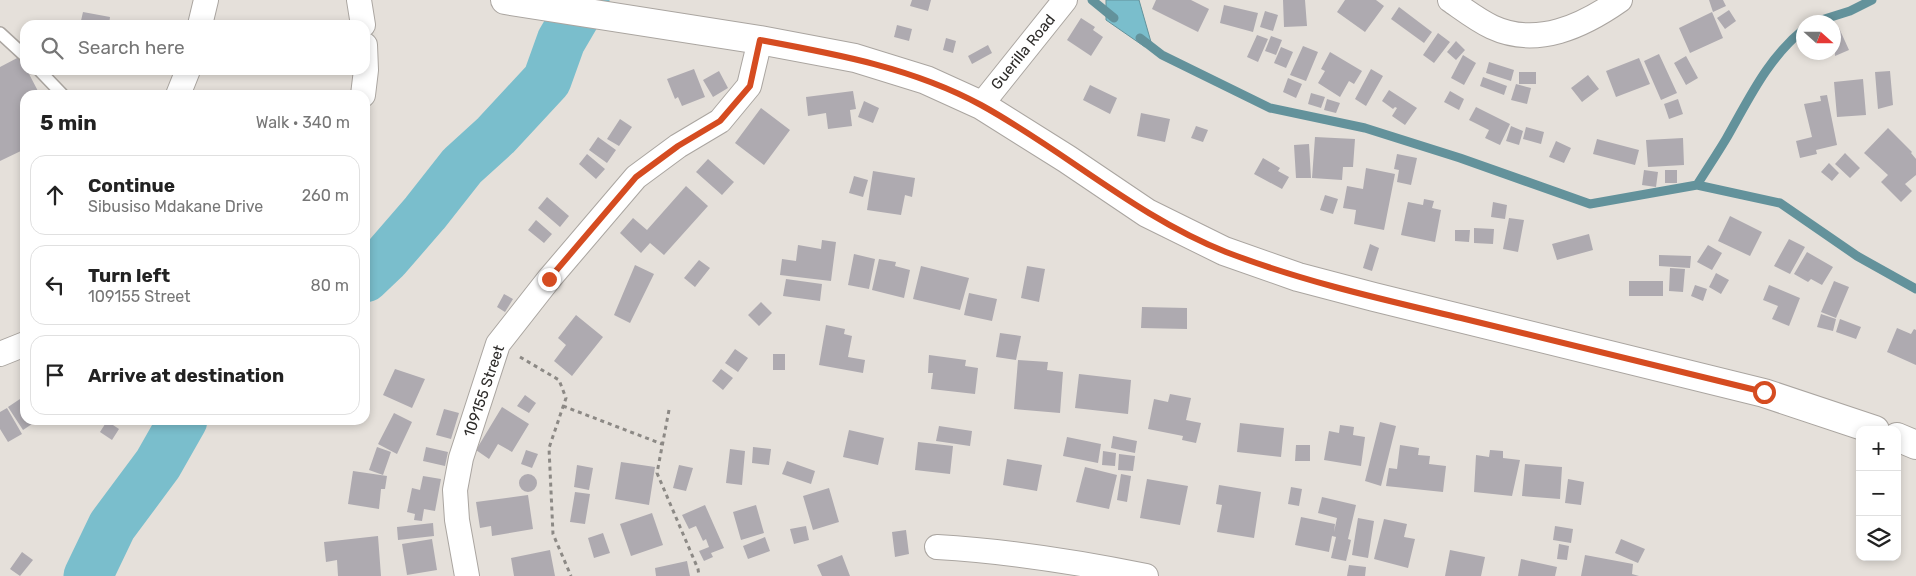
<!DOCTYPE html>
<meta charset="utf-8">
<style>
:root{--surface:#fff;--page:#f2f2f2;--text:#222;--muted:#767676;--line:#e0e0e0}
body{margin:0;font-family:Rubik,sans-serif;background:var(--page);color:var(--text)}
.controls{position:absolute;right:15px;bottom:15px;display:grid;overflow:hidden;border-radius:10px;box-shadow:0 2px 8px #0003}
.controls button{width:45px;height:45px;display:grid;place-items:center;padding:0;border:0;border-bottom:1px solid var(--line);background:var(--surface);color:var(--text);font:25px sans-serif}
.compass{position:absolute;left:1796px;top:15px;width:45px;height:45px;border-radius:50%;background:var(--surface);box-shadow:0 2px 8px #0003;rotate:111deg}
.stop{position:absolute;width:15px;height:15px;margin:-11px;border:4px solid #d54c21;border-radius:50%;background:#fff}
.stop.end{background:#d54c21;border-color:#fff;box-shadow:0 1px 5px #0008}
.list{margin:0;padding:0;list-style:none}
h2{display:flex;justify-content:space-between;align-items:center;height:65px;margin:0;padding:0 20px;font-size:21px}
h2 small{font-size:16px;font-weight:400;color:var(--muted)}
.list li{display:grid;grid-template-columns:32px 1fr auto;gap:15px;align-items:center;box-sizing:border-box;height:80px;margin:0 10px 10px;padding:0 10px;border:1px solid var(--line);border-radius:15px}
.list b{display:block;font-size:19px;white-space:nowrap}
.list p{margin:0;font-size:16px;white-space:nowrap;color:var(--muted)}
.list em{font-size:16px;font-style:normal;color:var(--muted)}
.icon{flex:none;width:28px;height:28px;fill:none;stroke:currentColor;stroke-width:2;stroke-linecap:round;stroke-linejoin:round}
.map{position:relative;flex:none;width:1916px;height:576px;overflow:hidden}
.search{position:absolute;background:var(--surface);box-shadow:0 2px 8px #0003;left:20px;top:20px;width:350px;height:55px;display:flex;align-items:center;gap:12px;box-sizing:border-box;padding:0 18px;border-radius:15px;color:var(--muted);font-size:19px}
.panel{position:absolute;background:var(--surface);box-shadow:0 2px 8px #0003;left:20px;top:90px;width:350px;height:335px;border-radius:15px}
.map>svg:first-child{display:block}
</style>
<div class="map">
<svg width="1916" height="576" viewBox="0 0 1916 576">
<rect width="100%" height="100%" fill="#e5e0da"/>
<path fill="#7abecc" stroke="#63929b" d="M 1106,0 L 1139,0 L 1151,42 L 1145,47 L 1106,20 Z"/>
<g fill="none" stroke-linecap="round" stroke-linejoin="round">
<path stroke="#63929b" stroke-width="9" d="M 1092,0 L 1114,18
M 1815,22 L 1850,11 L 1872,0
M 1140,38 L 1162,55 L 1270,108 L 1365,128 L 1460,158 L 1590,204 L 1697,185 L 1780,203 L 1857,256 L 1916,289
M 1697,185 C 1707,169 1717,154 1726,139 C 1749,99 1767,59 1804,29"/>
<path stroke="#7abecc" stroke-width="49" d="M 365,278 L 386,258 L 425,213 L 462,166 L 496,135 L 547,80 L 561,41 L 585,0
M 88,576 L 112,526 L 158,464 L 183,420"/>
</g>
<path fill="#aeaab0" d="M 912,0 L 931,0 L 928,11 L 910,6 Z
M 1156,0 L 1191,0 L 1209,9 L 1198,32 L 1152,9 Z
M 1283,0 L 1305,0 L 1307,26 L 1284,27 Z
M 1345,0 L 1376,0 L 1384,6 L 1365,32 L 1337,12 Z
M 1709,0 L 1723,0 L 1726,6 L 1713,12 Z
M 1224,5 L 1258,13 L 1253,32 L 1220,23 Z
M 1399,7 L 1432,32 L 1424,43 L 1391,19 Z
M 1729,10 L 1736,21 L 1725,29 L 1717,18 Z
M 1265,11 L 1278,15 L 1273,31 L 1260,27 Z
M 83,12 L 110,17 L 109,25 L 80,25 Z
M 1712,12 L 1723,38 L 1690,53 L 1679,28 Z
M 1081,18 L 1095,27 L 1093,30 L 1103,37 L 1091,56 L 1067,40 Z
M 897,25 L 912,29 L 909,41 L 894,37 Z
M 1839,28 L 1849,50 L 1835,56 L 1834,31 Z
M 1438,33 L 1450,42 L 1434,63 L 1423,55 Z
M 1257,35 L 1268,39 L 1258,62 L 1247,57 Z
M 1271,36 L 1282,40 L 1276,55 L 1265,51 Z
M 946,38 L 956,41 L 953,53 L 943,50 Z
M 1456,41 L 1465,50 L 1456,60 L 1447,52 Z
M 988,45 L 992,53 L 972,64 L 968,56 Z
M 1303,46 L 1318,52 L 1306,81 L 1290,75 Z
M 1281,47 L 1293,52 L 1286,68 L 1274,63 Z
M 1330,52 L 1362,71 L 1354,84 L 1349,81 L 1340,97 L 1318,83 L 1325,71 L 1321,69 Z
M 1659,54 L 1677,93 L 1661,100 L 1644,61 Z
M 1463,55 L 1476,63 L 1464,85 L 1451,78 Z
M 21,56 L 25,70 L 27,70 L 40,95 L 25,95 L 25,149 L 0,161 L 0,67 Z
M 1686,56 L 1698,78 L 1686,85 L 1674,63 Z
M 1639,58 L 1650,84 L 1616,97 L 1606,71 Z
M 1489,62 L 1514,70 L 1511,81 L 1486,73 Z
M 694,69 L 705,97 L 682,106 L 678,97 L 675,99 L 667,79 Z
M 1371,69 L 1383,76 L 1366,106 L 1355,99 Z
M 719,71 L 728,88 L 713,97 L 703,80 Z
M 1890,71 L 1893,105 L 1878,109 L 1875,72 Z
M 1519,72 L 1536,72 L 1536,84 L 1519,84 Z
M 1588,75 L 1599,89 L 1582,102 L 1571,88 Z
M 1483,77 L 1507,86 L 1504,95 L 1480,86 Z
M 1288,78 L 1302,84 L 1296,98 L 1283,92 Z
M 1863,79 L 1866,115 L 1837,117 L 1834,82 Z
M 1516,84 L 1531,88 L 1527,104 L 1511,100 Z
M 1090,85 L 1117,98 L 1110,114 L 1083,100 Z
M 1389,90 L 1417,108 L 1405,125 L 1392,116 L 1397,108 L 1395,107 L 1393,109 L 1382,101 Z
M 853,91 L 856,109 L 850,110 L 852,126 L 828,129 L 826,113 L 808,116 L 806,97 Z
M 1450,91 L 1464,99 L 1459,110 L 1444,102 Z
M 1311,93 L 1325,97 L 1321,108 L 1308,104 Z
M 1827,95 L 1837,145 L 1816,150 L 1817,154 L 1800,158 L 1796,141 L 1812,137 L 1804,104 L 1821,101 L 1820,96 Z
M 1327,99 L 1340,103 L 1336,113 L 1324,110 Z
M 1678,99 L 1683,114 L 1669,119 L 1664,104 Z
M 864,101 L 879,108 L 873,123 L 858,117 Z
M 1476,107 L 1510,124 L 1500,145 L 1485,138 L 1489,130 L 1469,120 Z
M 761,108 L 790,130 L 764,165 L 735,143 Z
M 1141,113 L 1170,119 L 1165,142 L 1137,136 Z
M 620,119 L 632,127 L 619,146 L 607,139 Z
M 1196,126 L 1208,130 L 1203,142 L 1191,138 Z
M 1511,126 L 1523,131 L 1519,145 L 1506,141 Z
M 1526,127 L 1544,132 L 1541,144 L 1523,139 Z
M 1888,128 L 1912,152 L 1911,153 L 1916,159 L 1916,175 L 1905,184 L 1912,191 L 1901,202 L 1881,182 L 1888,175 L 1864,153 Z
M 598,137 L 616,150 L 607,163 L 589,150 Z
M 1315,137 L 1355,139 L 1353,167 L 1343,167 L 1342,180 L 1312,178 Z
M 1683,138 L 1684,165 L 1648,167 L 1646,140 Z
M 1597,139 L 1639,150 L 1635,165 L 1593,154 Z
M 1556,141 L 1571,148 L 1564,163 L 1549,157 Z
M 1309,144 L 1311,178 L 1296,178 L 1294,145 Z
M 1845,153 L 1860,168 L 1850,178 L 1835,164 Z
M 587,154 L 605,169 L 596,179 L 579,164 Z
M 1397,154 L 1417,158 L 1411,185 L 1397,182 L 1399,170 L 1394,169 Z
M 1263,158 L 1280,168 L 1278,171 L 1289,177 L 1282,189 L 1254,174 Z
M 708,159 L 734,182 L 722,195 L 696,172 Z
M 1829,163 L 1839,173 L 1832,181 L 1821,172 Z
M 1366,168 L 1395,174 L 1384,230 L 1354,224 L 1356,210 L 1343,208 L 1347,186 L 1363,189 Z
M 1644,170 L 1658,172 L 1656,187 L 1642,185 Z
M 1665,170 L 1677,170 L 1677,183 L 1665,183 Z
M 873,171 L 915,178 L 912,197 L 905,195 L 901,215 L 867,210 Z
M 854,176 L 868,180 L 863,197 L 849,193 Z
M 686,186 L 708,206 L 664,255 L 650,243 L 641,253 L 620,233 L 633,218 L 647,230 Z
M 1325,195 L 1338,199 L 1333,214 L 1320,210 Z
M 547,197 L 569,216 L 560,227 L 538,208 Z
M 1424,199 L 1434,201 L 1432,208 L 1441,210 L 1435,242 L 1401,235 L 1408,202 L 1423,205 Z
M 1493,202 L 1507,205 L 1505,219 L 1491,217 Z
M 1730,216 L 1762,232 L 1750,256 L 1718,241 Z
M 1509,218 L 1524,220 L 1518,252 L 1503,249 Z
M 536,220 L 552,234 L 544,243 L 528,230 Z
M 1474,228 L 1494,229 L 1493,244 L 1474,243 Z
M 1455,230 L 1470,230 L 1469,242 L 1455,241 Z
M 1589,234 L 1593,250 L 1557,260 L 1552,244 Z
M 1789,239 L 1805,247 L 1790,274 L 1774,266 Z
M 822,240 L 836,242 L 831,281 L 780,275 L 782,259 L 796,261 L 798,245 L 821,249 Z
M 1370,244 L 1379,248 L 1372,271 L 1363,268 Z
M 1708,245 L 1722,253 L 1712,270 L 1697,262 Z
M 1807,252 L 1833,267 L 1822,285 L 1811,279 L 1808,282 L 1794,274 Z
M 854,254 L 875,259 L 869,289 L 848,285 Z
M 1659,255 L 1691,256 L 1690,268 L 1659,266 Z
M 879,259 L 896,262 L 895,266 L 910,270 L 904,298 L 872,290 Z
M 699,260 L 710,268 L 695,287 L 684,278 Z
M 635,265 L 654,274 L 630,323 L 614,315 Z
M 921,266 L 969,278 L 960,310 L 913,299 Z
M 1027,266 L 1045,269 L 1039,302 L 1021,298 Z
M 1670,268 L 1685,269 L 1683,292 L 1669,291 Z
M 1716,273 L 1729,280 L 1721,294 L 1709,287 Z
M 786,279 L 822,284 L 820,301 L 783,296 Z
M 1629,281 L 1663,281 L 1663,296 L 1629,296 Z
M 1834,281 L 1849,287 L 1836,318 L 1821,312 Z
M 1695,285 L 1707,289 L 1703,301 L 1691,296 Z
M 1769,285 L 1800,298 L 1789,326 L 1772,319 L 1778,306 L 1763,300 Z
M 969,293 L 997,299 L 992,321 L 964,315 Z
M 504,294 L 513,299 L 505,312 L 497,307 Z
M 761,302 L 772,313 L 759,326 L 748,315 Z
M 1142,307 L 1187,308 L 1187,329 L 1141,328 Z
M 1821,314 L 1836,319 L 1833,331 L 1817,327 Z
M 576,315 L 603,337 L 572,376 L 554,361 L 566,345 L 558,338 Z
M 1840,319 L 1861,327 L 1856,339 L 1836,332 Z
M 826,325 L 845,329 L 844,334 L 852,336 L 848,357 L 865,360 L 863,373 L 819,365 Z
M 1897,328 L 1911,334 L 1914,329 L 1916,330 L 1916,365 L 1887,352 Z
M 1000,333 L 1021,336 L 1016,360 L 996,357 Z
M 735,349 L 748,358 L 738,372 L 725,363 Z
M 773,354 L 785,354 L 785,370 L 773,370 Z
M 929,355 L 966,360 L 965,366 L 978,368 L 975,394 L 931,389 L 933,373 L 928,373 Z
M 1018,360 L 1048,362 L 1047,370 L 1063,372 L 1060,413 L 1014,409 Z
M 395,369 L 425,379 L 412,408 L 383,395 Z
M 721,369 L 733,378 L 723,390 L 712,381 Z
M 1079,374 L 1131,380 L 1128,414 L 1075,408 Z
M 1170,394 L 1191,398 L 1186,420 L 1201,423 L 1196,443 L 1182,440 L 1183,436 L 1148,429 L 1154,399 L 1168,402 Z
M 525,395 L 536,403 L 529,413 L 517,406 Z
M 20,399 L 25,407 L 25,420 L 35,422 L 23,430 L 8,407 Z
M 502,407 L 529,424 L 512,452 L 498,444 L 489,459 L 476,450 Z
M 7,408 L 22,434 L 8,442 L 0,429 L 0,412 Z
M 444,409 L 459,413 L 451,439 L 436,435 Z
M 394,413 L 412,422 L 397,454 L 378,444 Z
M 107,421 L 119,429 L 112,440 L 100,432 Z
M 1380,422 L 1396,426 L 1381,486 L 1365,481 Z
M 1240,423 L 1284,428 L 1281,457 L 1237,452 Z
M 1340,425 L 1354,427 L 1353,435 L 1365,437 L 1361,466 L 1324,460 L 1329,431 L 1339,433 Z
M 939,426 L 972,431 L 970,446 L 936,441 Z
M 849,430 L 884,438 L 878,465 L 843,457 Z
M 1113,436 L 1137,441 L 1135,453 L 1111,448 Z
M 1067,437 L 1101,444 L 1098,463 L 1063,456 Z
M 918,442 L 953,446 L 950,474 L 915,470 Z
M 1296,445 L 1310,445 L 1310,461 L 1295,461 Z
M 1400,445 L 1419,448 L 1418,455 L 1430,456 L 1429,464 L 1446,466 L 1443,492 L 1386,486 L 1389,468 L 1397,469 Z
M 377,447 L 391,452 L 383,475 L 369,470 Z
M 426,447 L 448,452 L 445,466 L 423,461 Z
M 753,447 L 771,449 L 769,465 L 752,463 Z
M 730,449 L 745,451 L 742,485 L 726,483 Z
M 526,450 L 538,454 L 532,468 L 521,464 Z
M 1490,450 L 1503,451 L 1503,458 L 1520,460 L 1512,496 L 1474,492 L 1476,455 L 1489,457 Z
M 1103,451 L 1116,453 L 1115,466 L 1102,465 Z
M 1119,454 L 1135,456 L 1133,471 L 1118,470 Z
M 1007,459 L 1042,465 L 1037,491 L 1003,485 Z
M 787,461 L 815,471 L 811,484 L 782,474 Z
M 621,462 L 655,467 L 649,505 L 615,499 Z
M 1525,464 L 1562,467 L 1560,499 L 1522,496 Z
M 577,465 L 593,468 L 589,490 L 574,487 Z
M 679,465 L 693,468 L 686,491 L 673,488 Z
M 1085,467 L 1117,475 L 1109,509 L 1076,502 Z
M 353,471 L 387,476 L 385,489 L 381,489 L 379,509 L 348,504 Z
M 1121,474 L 1131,476 L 1127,502 L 1117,500 Z
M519 483a9 9 0 1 1 18 0a9 9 0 1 1-18 0Z
M 423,476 L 441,479 L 435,511 L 424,509 L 422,521 L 414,520 L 415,514 L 407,512 L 412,488 L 420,490 Z
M 1147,479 L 1188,486 L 1180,525 L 1140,518 Z
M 1568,479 L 1584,482 L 1581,505 L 1565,503 Z
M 1219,485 L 1261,492 L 1254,538 L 1217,532 L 1222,505 L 1216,504 Z
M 1291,487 L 1302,489 L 1299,506 L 1288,504 Z
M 829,488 L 839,522 L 813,530 L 803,496 Z
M 575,492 L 590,494 L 585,524 L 570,522 Z
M 528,495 L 533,529 L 492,536 L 491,526 L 480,528 L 476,502 Z
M 1322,497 L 1356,505 L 1348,539 L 1351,540 L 1346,561 L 1331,558 L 1336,537 L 1332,536 L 1329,552 L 1295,545 L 1301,517 L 1335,524 L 1334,532 L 1337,518 L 1318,513 Z
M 705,505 L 724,548 L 711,553 L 713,557 L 704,561 L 699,551 L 709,547 L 706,539 L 703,541 L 696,526 L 689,529 L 682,515 Z
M 756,505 L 764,533 L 741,540 L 733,512 Z
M 652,513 L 663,545 L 631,556 L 620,524 Z
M 1358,518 L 1374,521 L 1368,558 L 1352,555 Z
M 1384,519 L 1407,524 L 1404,537 L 1415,539 L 1408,568 L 1374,559 Z
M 433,523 L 434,536 L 398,540 L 397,527 Z
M 806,526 L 809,540 L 794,544 L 790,529 Z
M 1555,526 L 1573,529 L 1571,543 L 1553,540 Z
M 906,530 L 909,554 L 895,557 L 892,532 Z
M 603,533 L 610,553 L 594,558 L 588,538 Z
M 378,536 L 381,576 L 338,576 L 337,560 L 326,562 L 324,542 Z
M 765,537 L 770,551 L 748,559 L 743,546 Z
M 432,539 L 437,570 L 407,575 L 402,544 Z
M 1621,539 L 1645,549 L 1638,563 L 1615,553 Z
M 1559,544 L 1569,546 L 1567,560 L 1557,559 Z
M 550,550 L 555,576 L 514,576 L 511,558 Z
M 1450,550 L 1485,557 L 1481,576 L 1445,576 Z
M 22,552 L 33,560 L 20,576 L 10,569 Z
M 842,555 L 850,576 L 822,576 L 817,565 Z
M 1585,555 L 1633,564 L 1632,574 L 1639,576 L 1581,576 Z
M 1521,559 L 1557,567 L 1555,576 L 1518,576 Z
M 687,561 L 690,576 L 656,576 L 655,568 Z
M 1349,565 L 1366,567 L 1365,576 L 1347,576 Z"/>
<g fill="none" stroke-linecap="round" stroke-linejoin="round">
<g stroke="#aaa5a0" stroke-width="14">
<path id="lane" d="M 0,33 L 25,56
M 39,70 L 63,95"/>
</g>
<g stroke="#aaa5a0" stroke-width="26">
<path id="street" d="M 359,0 L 363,25
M 1450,0 C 1463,9 1477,20 1492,27 C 1537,48 1583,26 1620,0
M 200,25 L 206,0
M 178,95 L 188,70
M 363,95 L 366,70 L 365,45
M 981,105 L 1065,0
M 0,354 L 25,344
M 937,547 C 1008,551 1077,562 1146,576
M 467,576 L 457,520 L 455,490 L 461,458 L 498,344 L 549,279 L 636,177 L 678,146 L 720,121 L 749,86 L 760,40"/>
</g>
<g stroke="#aaa5a0" stroke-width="30">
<path id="secondary" d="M 505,0 L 760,40 L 855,58 L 926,80 L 981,105 L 1067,159 L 1147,213 L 1224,251 L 1298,277 L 1374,297 L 1764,393 L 1875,430
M 1897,437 L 1916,445"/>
</g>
<path stroke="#8c8985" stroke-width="3" stroke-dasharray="4 4" stroke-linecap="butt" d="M 520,357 L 559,380 L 566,398 L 549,448 L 553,534 L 571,576
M 563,406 L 662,444
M 669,410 L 657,473 L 698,569 L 699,576"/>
<use href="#lane" stroke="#fff" stroke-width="11"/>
<use href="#street" stroke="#fff" stroke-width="24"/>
<use href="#secondary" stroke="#fff" stroke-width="28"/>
</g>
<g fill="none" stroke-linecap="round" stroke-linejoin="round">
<path stroke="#d54c21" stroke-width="6" d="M 549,279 L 636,177 L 678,146 L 720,121 L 750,86 L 760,40 C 836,54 913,68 981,105 C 1065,151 1137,217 1226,252 C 1304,282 1385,300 1465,319 C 1564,344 1664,368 1764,392"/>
</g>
<g text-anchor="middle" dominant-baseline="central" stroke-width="4" stroke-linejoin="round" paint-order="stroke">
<g font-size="15" fill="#2d2b29" stroke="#fff">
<text transform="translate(1023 52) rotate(-51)">Guerilla Road</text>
<text transform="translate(484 391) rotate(-71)">109155 Street</text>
</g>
</g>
</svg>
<div class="controls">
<button>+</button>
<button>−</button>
<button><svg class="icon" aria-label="layers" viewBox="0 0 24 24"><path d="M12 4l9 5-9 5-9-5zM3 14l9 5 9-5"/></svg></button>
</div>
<svg class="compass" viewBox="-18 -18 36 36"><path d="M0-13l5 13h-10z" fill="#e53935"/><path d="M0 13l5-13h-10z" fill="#767676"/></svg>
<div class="stop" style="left:1764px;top:392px"></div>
<div class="stop end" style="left:549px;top:279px"></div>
<div class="search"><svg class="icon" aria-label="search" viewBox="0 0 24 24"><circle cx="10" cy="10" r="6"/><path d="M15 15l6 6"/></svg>Search here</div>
<section class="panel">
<h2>5 min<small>Walk · 340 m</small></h2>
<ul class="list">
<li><svg class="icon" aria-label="ahead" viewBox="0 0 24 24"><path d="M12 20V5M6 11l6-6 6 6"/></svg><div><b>Continue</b><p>Sibusiso Mdakane Drive</p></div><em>260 m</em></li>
<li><svg class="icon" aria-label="left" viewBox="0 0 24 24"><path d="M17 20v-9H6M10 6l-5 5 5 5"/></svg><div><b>Turn left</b><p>109155 Street</p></div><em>80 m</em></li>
<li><svg class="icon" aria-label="arrive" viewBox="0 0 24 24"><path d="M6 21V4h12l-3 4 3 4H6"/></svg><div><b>Arrive at destination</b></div></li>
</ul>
</section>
</div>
